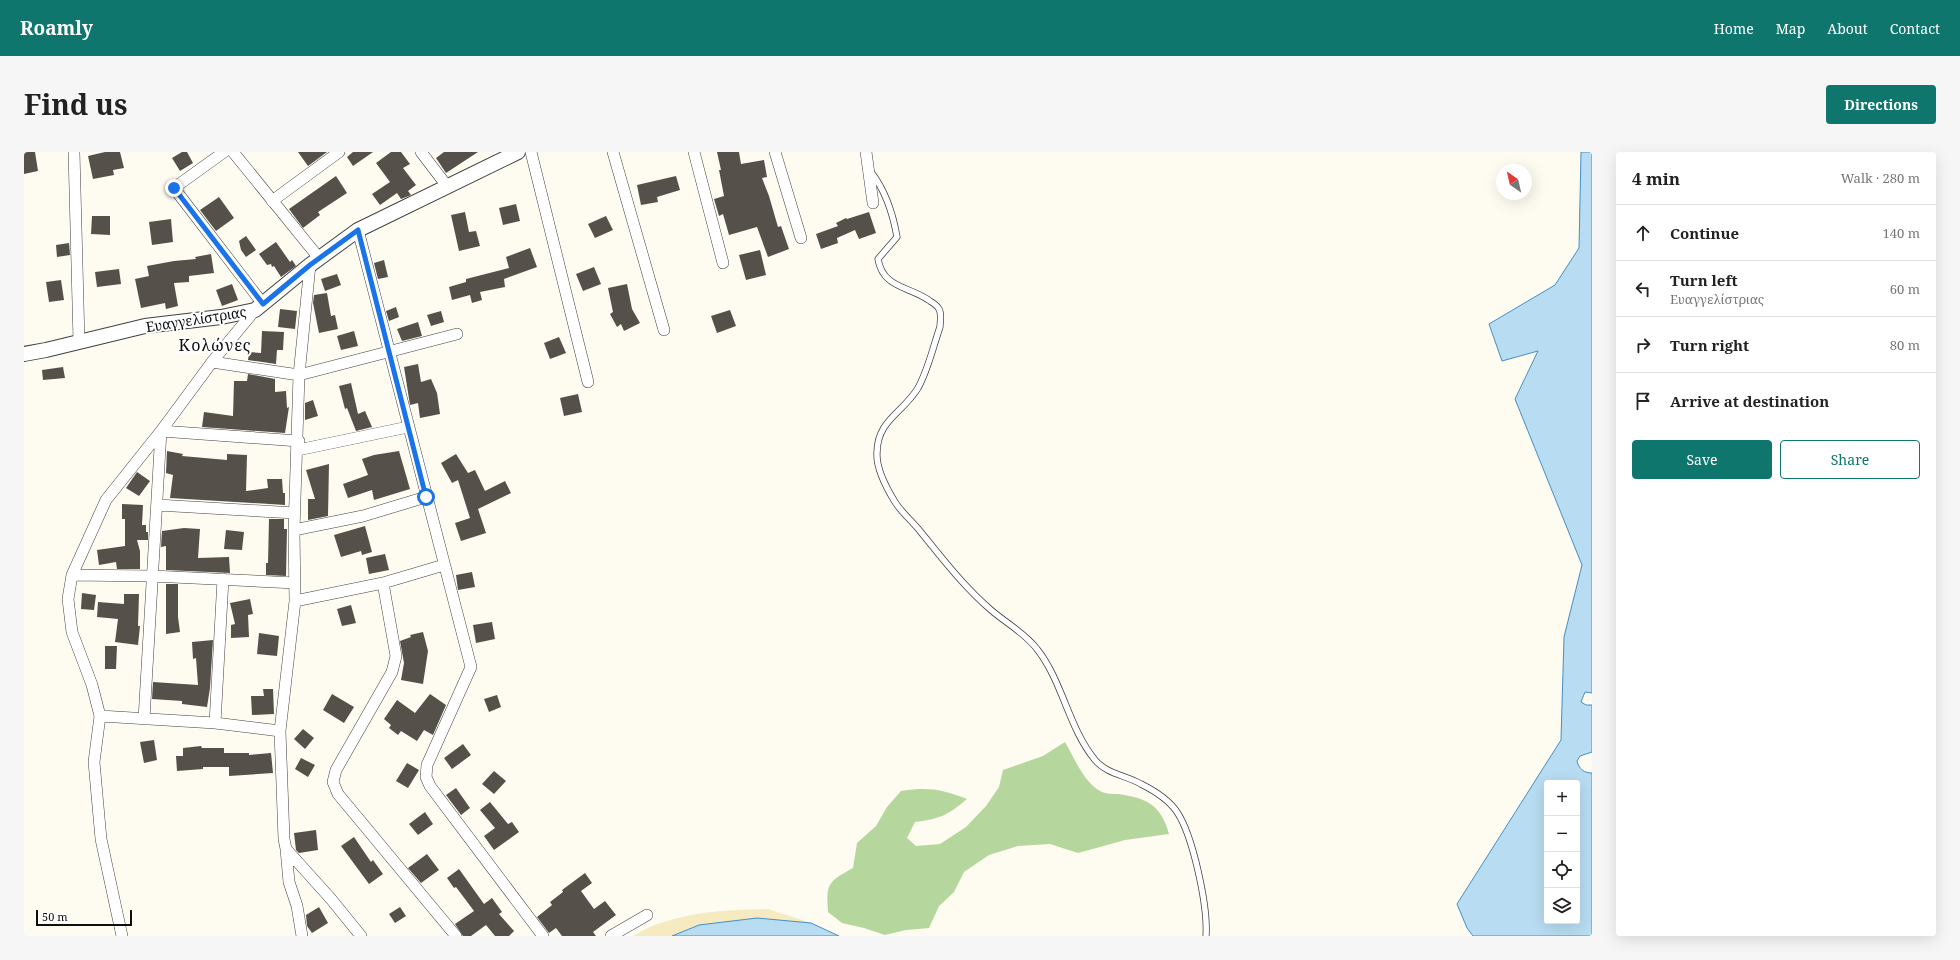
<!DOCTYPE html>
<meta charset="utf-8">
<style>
:root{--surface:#fff;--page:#f6f6f6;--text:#222;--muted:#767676;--line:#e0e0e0;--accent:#0f766e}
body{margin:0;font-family:"Noto Serif",serif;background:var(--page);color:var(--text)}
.controls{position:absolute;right:12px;bottom:12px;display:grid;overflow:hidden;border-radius:4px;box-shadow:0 4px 16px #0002}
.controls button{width:36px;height:36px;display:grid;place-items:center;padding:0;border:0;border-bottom:1px solid var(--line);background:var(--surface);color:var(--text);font:20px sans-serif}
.compass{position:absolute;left:1472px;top:12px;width:36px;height:36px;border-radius:50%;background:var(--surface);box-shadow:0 4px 16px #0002;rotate:326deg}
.scale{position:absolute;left:12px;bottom:10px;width:96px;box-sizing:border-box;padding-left:4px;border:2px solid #0e0e0e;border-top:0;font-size:11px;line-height:14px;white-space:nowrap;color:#0e0e0e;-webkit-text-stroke:3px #fff;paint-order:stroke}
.stop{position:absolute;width:12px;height:12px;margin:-9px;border:3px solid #1a73e8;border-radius:50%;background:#fff}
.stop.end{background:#1a73e8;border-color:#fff;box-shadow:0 1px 4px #0008}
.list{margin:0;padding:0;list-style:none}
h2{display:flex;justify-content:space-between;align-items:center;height:52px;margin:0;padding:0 16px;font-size:17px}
h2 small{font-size:13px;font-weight:400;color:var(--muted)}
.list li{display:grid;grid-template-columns:26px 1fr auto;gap:12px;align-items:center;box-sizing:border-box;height:56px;padding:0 16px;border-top:1px solid var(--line)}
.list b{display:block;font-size:15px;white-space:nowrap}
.list p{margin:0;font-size:13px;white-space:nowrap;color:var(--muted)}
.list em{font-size:13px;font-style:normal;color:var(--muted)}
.actions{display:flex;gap:8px;padding:12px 16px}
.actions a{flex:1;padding:9px 0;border:1px solid var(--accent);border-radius:4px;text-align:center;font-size:14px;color:var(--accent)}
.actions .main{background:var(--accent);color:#fff}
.icon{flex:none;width:22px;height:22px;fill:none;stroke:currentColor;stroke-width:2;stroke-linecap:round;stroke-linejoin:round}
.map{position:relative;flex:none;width:1568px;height:784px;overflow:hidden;border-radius:4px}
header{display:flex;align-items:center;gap:24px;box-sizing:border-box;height:56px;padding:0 20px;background:var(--accent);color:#fff}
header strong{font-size:19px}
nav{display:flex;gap:22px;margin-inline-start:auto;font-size:14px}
.intro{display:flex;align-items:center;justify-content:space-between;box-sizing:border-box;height:96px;padding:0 24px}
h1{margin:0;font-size:28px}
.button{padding:10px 18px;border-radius:4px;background:var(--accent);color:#fff;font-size:14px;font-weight:700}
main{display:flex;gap:24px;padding:0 24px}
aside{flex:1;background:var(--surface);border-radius:4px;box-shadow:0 4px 16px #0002}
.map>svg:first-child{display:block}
</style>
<header>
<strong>Roamly</strong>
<nav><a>Home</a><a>Map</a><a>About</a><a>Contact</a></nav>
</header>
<div class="intro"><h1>Find us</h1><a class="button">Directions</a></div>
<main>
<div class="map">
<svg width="1568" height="784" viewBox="0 0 1568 784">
<rect width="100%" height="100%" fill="#fefbf0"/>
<path fill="#b5d69c" d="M 1041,590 C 1051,607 1059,629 1076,639 C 1081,642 1089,642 1094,642 C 1123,646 1137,653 1145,682 L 1101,688 L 1054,701 L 1026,692 L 994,694 L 965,703 L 940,720 L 930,740 L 915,754 L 905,776 L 882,778 L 861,783 L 840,776 L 818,771 L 804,760 C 802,731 804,730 829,716 L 833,691 L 852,674 L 863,655 L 877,639 C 905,635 916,637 943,647 C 924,663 916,667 891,670 L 883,686 L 892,694 L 916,692 L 942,675 L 962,654 L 975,635 L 979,618 L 1019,604 Z"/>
<path fill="#f6ebc0" d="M 744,757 L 787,771 L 733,766 L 675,773 L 648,784 L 609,784 C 649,760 699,758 744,757 Z"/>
<path fill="#b8dcf2" stroke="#458fc4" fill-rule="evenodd" d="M 1557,0 L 1568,0 L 1568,541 L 1561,540 L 1557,550 L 1562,553 L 1568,553 L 1568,600 L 1556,604 L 1553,609 C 1555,617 1560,621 1568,621 L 1568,784 L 1449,784 L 1443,776 L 1433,752 L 1537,588 L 1540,485 L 1558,413 L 1491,247 L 1514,199 L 1478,209 L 1465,172 L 1531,133 L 1555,96 ZM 1523,631 L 1553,631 L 1553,769 L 1523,769 Z
M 733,766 L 787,771 L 815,784 L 648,784 L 675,773 Z"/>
<path fill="#56504b" d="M 0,0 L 11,0 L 14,19 L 0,22 Z
M 81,0 L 96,0 L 100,16 L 89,18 L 90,23 L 69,27 L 64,4 Z
M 158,0 L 163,0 L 169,11 L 156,19 L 148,6 Z
M 274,0 L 303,0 L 284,14 Z
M 329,0 L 349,0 L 329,14 L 323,5 Z
M 367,0 L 377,0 L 386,12 L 379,16 L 392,33 L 384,39 L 387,43 L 377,47 L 373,41 L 356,53 L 348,42 L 366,30 L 352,11 Z
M 420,0 L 454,0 L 422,21 L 412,6 Z
M 693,0 L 715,0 L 717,12 L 740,8 L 743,25 L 738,26 L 745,44 L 754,75 L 757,74 L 765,97 L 744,105 L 733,75 L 705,83 L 699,62 L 695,64 L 690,47 L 700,44 L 695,18 L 697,18 Z
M 312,24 L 323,41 L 294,60 L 296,63 L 279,76 L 265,57 Z
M 652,24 L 656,38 L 633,45 L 634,50 L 617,53 L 613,33 Z
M 195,45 L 210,66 L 192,79 L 176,58 Z
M 492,52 L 496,69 L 479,73 L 475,56 Z
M 441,60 L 445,80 L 452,79 L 456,94 L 435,99 L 427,63 Z
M 845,60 L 852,81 L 835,87 L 831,78 L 813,86 L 814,91 L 797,97 L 792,82 L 814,74 L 812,71 L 822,66 L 823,67 Z
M 68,64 L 86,64 L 86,83 L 67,82 Z
M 582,64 L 589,78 L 571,86 L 564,72 Z
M 147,67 L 149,90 L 128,93 L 125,70 Z
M 222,84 L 232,98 L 222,105 L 217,98 L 215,89 Z
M 252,90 L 266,110 L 268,108 L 272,114 L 257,125 L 250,114 L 248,115 L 247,112 L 243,113 L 235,102 Z
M 45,91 L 46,103 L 33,105 L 32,93 Z
M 506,96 L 513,115 L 480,127 L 481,135 L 456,140 L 458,148 L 448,151 L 446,143 L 428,148 L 425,135 L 442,130 L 442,127 L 485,116 L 482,105 Z
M 736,98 L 742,123 L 722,128 L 715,103 Z
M 187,102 L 190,121 L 165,124 L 165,130 L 150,131 L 154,154 L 142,157 L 141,151 L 117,156 L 111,127 L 125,124 L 123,114 L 150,109 L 172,107 L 171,105 Z
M 360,108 L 364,125 L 354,127 L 350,111 Z
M 570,115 L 577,132 L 559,139 L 552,122 Z
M 95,117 L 97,132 L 73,135 L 71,120 Z
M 313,122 L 317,133 L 301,139 L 297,127 Z
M 37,128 L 40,148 L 25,150 L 22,130 Z
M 208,132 L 214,148 L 198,154 L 192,138 Z
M 603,132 L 608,157 L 616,171 L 600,179 L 597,172 L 593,175 L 586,162 L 589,160 L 584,136 Z
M 303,141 L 307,164 L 311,163 L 314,177 L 295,181 L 289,151 L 290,143 Z
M 372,155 L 375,165 L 365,169 L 362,159 Z
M 256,157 L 273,159 L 271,177 L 254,175 Z
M 706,158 L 712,174 L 693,181 L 687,164 Z
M 417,159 L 420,170 L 407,174 L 403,163 Z
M 394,170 L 398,184 L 378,189 L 373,177 Z
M 238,179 L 260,180 L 259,198 L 253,198 L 252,212 L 224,208 L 225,200 L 237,201 Z
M 330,179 L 334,194 L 317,198 L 313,184 Z
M 535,185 L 542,201 L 526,207 L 520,191 Z
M 394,212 L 397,230 L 407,227 L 413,241 L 416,262 L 396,266 L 394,251 L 386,253 L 380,215 Z
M 39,215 L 41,226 L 19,228 L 18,218 Z
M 224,222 L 251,227 L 251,240 L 262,239 L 263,256 L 265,255 L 261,281 L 178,275 L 180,260 L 209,264 L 210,229 L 223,229 Z
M 327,231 L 334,262 L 341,259 L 348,275 L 332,279 L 323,256 L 321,257 L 315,234 Z
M 554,242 L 558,260 L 540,264 L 536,246 Z
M 289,248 L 294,264 L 281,268 L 281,251 Z
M 143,299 L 159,302 L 158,304 L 203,308 L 203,302 L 223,303 L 222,339 L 244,336 L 243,327 L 258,327 L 259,341 L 261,341 L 261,353 L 146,346 L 149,323 L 142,321 Z
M 375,299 L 386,337 L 350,348 L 348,338 L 324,346 L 319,332 L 344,323 L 338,307 L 350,303 Z
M 432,302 L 444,321 L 451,318 L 461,339 L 481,329 L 487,341 L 454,357 L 462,381 L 437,389 L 431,371 L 446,366 L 434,328 L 428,331 L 417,311 Z
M 305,312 L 304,364 L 284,368 L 284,347 L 291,347 L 282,318 Z
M 113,320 L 126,329 L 115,344 L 102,336 Z
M 98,352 L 119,353 L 118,373 L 122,373 L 122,380 L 124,380 L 124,388 L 113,388 L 116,399 L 116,417 L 93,417 L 92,410 L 75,413 L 73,398 L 101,394 L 101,367 L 98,367 Z
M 245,367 L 260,367 L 260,377 L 263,377 L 262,424 L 242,423 L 242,411 L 244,411 Z
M 341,374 L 348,400 L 338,403 L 337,399 L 317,405 L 310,383 Z
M 160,376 L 176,377 L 174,406 L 205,405 L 206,421 L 142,418 L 142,394 L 137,395 L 138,379 Z
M 202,378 L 220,380 L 218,398 L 200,397 Z
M 361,402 L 365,418 L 345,422 L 342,406 Z
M 448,420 L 451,435 L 434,438 L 432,423 Z
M 142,432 L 154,432 L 154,465 L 156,480 L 142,482 Z
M 58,441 L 72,443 L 70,458 L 57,457 Z
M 100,442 L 115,442 L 114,474 L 116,474 L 114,493 L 91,490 L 94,467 L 73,465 L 74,450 L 100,452 Z
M 226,447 L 229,462 L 224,463 L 225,485 L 207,486 L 207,473 L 211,472 L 206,451 Z
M 327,453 L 332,471 L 318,474 L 313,457 Z
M 468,470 L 471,487 L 452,491 L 449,473 Z
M 399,480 L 404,499 L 399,532 L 377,528 L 380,511 L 376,489 L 387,485 L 386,483 Z
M 235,481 L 255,484 L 253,504 L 233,502 Z
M 189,488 L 186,536 L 183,555 L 158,552 L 158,549 L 128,547 L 129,530 L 174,533 L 172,506 L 169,507 L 168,490 Z
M 81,494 L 93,494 L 92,517 L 81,517 Z
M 239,537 L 249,537 L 250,562 L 228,563 L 227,544 L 240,544 Z
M 308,542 L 330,555 L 320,571 L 299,558 Z
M 406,542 L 422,553 L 409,583 L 400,578 L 393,589 L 377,579 L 374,583 L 365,576 L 367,573 L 360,567 L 373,548 L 391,561 Z
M 473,543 L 477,555 L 465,560 L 460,547 Z
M 279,577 L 290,586 L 281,597 L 270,587 Z
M 130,588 L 133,608 L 120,611 L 116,590 Z
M 439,592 L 447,603 L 428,617 L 420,606 Z
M 177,594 L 178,596 L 200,596 L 200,601 L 225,601 L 225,603 L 247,601 L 249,621 L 205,624 L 205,615 L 179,615 L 179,617 L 153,619 L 152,604 L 159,604 L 159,596 Z
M 277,606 L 291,613 L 284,625 L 271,617 Z
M 383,611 L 395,618 L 384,636 L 372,629 Z
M 470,619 L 482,629 L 470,642 L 458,632 Z
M 432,636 L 446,656 L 437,663 L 422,643 Z
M 466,650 L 484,672 L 488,670 L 495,680 L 470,698 L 460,684 L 471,676 L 456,658 Z
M 401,660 L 409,672 L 394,683 L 385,672 Z
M 292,678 L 294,698 L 275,701 L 272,698 L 270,681 Z
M 330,685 L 347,710 L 349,708 L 359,722 L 345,732 L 317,694 Z
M 403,702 L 415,718 L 397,731 L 384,716 Z
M 435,717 L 460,752 L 468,746 L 478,760 L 475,762 L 490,779 L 485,784 L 471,784 L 462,773 L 447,784 L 439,784 L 431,772 L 450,759 L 432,735 L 430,736 L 423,726 Z
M 561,721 L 568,731 L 557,739 L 570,757 L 581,749 L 592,763 L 569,780 L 572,784 L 538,784 L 532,776 L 525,781 L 513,765 L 528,753 L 526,750 L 539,740 L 538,738 Z
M 295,755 L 304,771 L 288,781 L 283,774 L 282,763 Z
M 376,755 L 382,764 L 371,771 L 365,762 Z"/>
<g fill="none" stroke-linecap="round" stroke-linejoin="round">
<g stroke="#414141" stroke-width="7">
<path id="service" d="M 847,20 C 861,38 869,62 873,85 L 854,107 C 859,137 886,134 906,149 C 909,151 913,153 915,157 C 918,162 916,170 916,175 C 909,195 904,218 894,236 C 879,261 853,268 853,301 C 852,317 863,337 871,350 C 878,361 888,369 896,379 C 918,406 940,435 967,458 C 982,471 1001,481 1013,497 C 1039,530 1044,575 1071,608 C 1083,622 1101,623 1117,632 C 1129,638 1145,648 1153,660 C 1169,684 1184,754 1182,784"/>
</g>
<g stroke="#414141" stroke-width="12">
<path id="minor" d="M 50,0 L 55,189
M 200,0 L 150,36 L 239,152
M 209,0 L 295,106
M 397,0 L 423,34
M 507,0 L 564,230
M 589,0 L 640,178
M 670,0 L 699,111
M 751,0 L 777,86
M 842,0 L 849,51
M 248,49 L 315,0
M 334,78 L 447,515 L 403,613 L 402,625 L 406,634 L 519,784
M 286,113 L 275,223 L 270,378 L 271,449 L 256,579 L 260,687 L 262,697 L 307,747 L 337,784
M 188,210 L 275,223 L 433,182
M 274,298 L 384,275
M 133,353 L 271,361
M 270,378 L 339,364 L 402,345
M 48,423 L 128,424 L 271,431
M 359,431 L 372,504 L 368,520 L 312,618 L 309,630 L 314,642 L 432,784
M 271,449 L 359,431 L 420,413
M 76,564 L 191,571 L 256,579
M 120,567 L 137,279 L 275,289
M 191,571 L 199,427
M 262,697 L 265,730 L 273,754 L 278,784
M 98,784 L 77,687 L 70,610 L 76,564 L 68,533 L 48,480 L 44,447 L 48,423 L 82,348 L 137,279 L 188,210 L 231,158
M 587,784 L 623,763"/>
</g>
<g stroke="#414141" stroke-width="16">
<path id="tertiary" d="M 0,202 L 22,198 L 121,174 L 197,165 L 231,158 L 286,113 L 334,78 L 494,0"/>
</g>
<use href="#service" stroke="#fff" stroke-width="5.5"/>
<use href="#minor" stroke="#fff" stroke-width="11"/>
<use href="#tertiary" stroke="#fff" stroke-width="14"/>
</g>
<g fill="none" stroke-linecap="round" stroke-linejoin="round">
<path stroke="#1a73e8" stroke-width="5" d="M 150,36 L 239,152 L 286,113 L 334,78 L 402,345"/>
</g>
<g text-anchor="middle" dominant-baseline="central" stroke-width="4" stroke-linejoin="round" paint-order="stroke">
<g font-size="14" fill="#0e0e0e" stroke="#fff">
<text transform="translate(172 167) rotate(-9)">Ευαγγελίστριας</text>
</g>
<g font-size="16" letter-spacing="1" fill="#0e0e0e" stroke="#fff">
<text x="191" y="193">Κολώνες</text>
</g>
</g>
</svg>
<div class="controls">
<button>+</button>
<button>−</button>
<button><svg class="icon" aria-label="locate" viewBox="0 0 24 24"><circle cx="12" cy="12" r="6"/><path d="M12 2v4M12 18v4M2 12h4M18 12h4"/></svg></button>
<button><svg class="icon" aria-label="layers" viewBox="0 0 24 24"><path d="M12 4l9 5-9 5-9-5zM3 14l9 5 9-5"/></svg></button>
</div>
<svg class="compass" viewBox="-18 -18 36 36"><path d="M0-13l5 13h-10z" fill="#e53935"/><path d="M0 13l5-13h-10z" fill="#767676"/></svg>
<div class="scale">50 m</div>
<div class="stop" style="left:402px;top:345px"></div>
<div class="stop end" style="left:150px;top:36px"></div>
</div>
<aside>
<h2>4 min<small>Walk · 280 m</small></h2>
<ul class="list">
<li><svg class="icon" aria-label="ahead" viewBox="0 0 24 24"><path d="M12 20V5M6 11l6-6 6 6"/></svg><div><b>Continue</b></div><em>140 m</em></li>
<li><svg class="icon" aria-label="left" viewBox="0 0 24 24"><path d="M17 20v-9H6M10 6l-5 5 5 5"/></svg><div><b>Turn left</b><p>Ευαγγελίστριας</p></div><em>60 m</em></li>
<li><svg class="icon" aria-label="right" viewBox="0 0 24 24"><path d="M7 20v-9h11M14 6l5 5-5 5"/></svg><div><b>Turn right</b></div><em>80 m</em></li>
<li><svg class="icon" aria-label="arrive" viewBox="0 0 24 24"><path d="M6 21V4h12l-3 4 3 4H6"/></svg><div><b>Arrive at destination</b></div></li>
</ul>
<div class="actions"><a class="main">Save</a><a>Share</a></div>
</aside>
</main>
